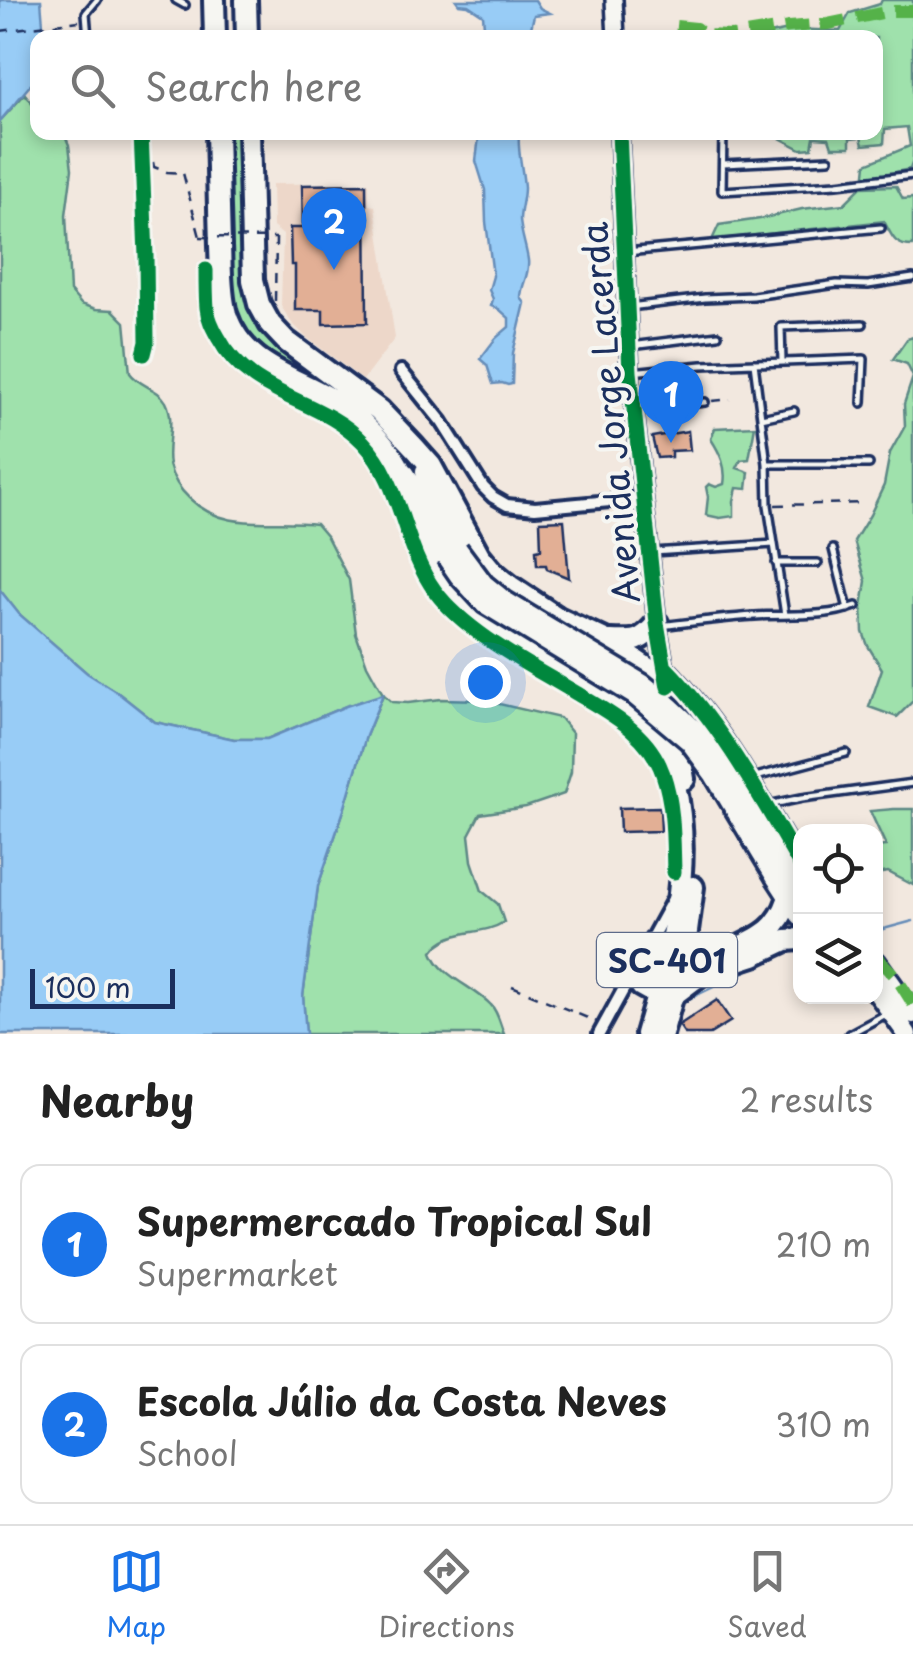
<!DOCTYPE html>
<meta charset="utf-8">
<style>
:root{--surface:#fff;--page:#f6f6f6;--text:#222;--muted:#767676;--line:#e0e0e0;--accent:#1a73e8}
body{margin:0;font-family:"Playpen Sans",sans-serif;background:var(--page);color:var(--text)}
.controls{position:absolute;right:30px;bottom:30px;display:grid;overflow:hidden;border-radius:20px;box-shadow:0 5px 15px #0003}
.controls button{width:90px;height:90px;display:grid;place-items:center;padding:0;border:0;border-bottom:2px solid var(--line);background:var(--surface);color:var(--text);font:50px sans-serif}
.scale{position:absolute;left:30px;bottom:25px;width:145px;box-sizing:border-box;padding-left:10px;border:5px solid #1b2f5e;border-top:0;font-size:28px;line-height:35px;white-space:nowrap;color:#1b2f5e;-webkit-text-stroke:8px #f6f6f2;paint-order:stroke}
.you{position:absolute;left:485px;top:682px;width:35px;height:35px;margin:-25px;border:8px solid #fff;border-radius:50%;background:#1a73e8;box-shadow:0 0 0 15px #1a73e833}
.badge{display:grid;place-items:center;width:65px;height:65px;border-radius:50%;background:var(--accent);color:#fff;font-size:32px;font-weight:700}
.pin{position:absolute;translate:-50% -82px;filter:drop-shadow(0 2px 5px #0008)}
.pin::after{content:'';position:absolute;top:52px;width:35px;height:30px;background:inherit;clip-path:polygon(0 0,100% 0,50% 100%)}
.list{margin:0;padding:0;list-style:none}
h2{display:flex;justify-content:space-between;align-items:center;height:130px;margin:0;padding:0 40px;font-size:42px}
h2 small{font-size:32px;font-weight:400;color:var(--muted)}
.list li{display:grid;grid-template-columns:65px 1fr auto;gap:30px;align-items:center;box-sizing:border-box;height:160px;margin:0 20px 20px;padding:0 20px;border:2px solid var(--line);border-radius:20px}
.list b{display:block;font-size:38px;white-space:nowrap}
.list p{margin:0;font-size:32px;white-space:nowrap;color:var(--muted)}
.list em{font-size:32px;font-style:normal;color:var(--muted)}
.icon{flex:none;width:55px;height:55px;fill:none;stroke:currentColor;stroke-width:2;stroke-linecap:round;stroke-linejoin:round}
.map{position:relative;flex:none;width:913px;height:1034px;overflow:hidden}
.search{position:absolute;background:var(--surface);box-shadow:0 5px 15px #0003;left:30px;right:30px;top:30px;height:110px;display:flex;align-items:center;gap:25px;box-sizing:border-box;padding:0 35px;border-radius:20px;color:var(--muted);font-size:38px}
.sheet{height:490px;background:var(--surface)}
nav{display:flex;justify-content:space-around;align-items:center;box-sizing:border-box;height:140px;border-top:2px solid var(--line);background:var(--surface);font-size:28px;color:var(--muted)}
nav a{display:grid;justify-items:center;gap:5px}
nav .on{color:var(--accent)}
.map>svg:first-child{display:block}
</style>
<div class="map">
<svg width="913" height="1034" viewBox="0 0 913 1034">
<rect width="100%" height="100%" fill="#f2e8df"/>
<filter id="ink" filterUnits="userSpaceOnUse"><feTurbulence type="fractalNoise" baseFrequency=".01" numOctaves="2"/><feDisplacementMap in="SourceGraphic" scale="20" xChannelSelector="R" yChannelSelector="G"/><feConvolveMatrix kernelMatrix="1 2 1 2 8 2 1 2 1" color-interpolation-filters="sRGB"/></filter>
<g filter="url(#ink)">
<path fill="#edd7c9" d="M 369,183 L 369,205 L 375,206 L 395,338 L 363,380 L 306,337 L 291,322 L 281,306 L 283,235 L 273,227 L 272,184 Z"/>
<path fill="#9fe1ac" stroke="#5d8885" stroke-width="2.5" d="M 882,0 L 913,0 L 913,161 L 910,169 L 873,177 L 865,174 L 866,164 L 910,146 L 907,127 L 885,129 L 884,143 L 863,145 L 861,137 L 850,138 L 850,147 L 832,147 L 829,138 L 814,137 L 812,148 L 801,149 L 776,136 L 776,133 L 876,132 L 876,38 L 756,37 L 793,29 L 840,31 L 850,13 L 880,4 Z
M 25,94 L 37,109 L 38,132 L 64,133 L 69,145 L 72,169 L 66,215 L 70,291 L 81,304 L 96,309 L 113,310 L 125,322 L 130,373 C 139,386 158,388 166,402 C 176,422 165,444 169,465 C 172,477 180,490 189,498 C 225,533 272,518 316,524 L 327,537 L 349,580 L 356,634 L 367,665 L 383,694 L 392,702 L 408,703 L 441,699 L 482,700 L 560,718 L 572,733 L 571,772 L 564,794 L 526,807 L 480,814 L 469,835 L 472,861 L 482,891 L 498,904 L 504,922 C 481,937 449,927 432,952 C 441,977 473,986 491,1005 C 498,1012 500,1024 504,1034 L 306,1034 L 303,996 L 318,886 L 344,810 L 366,736 L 383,695 L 346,706 L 267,739 L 234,739 L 155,722 L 117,692 L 87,673 L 19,614 L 0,590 L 0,121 Z
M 225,133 L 243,133 L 247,293 L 357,404 L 287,371 L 241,333 L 232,309 Z
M 896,186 L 903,199 L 913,198 L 913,246 C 894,246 892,236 884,221 L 712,240 L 719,225 L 760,219 L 802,209 L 844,204 L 861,187 Z
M 913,337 L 913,701 L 897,717 L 869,707 L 882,669 L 868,646 L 863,632 L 862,606 L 866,581 L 854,541 L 870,515 L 884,485 L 890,453 L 905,426 L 904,404 L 913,377 L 907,364 L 893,359 L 907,339 Z
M 755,426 L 749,459 L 741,460 L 737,468 L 749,472 L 747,489 L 737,488 L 734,501 L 734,516 L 720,518 L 706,515 L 708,497 L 706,487 L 709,484 L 716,487 L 724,484 C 727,467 720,453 711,439 L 715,428 Z
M 894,809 L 913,809 L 913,885 L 888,872 L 876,874 L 876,847 L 886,846 L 870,811 Z"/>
<path fill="#98ccf6" stroke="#668db9" stroke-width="2.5" d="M 0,0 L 41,0 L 44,37 L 38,38 L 37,77 L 0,121 Z
M 456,0 L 535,0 L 540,8 L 550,13 L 534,15 L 529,37 L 485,37 L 483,15 L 468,5 L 459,4 Z
M 477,133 L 519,133 C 517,151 523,169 524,188 C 524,199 520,210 520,220 C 521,234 526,246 528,260 C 530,275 521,284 521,298 L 525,303 L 513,353 L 512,384 L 508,385 L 502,383 L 493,384 L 487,365 L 480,359 L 496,338 L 509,327 L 509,318 L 499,309 L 491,306 L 493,299 L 489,290 L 493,276 L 486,222 L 485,190 L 476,161 L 479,136 Z
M 0,590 L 19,614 L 87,673 L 117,692 L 155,722 L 234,739 L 267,739 L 346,706 L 383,694 L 366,736 L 344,810 L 318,886 L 303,996 L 306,1034 L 0,1034 Z"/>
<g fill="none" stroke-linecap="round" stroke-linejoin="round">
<path stroke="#668db9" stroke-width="2.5" d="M 876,931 L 913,921
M 685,1001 L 787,951"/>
</g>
<path fill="#e2af95" stroke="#1b2f5e" stroke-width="2.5" d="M 366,184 L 367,323 L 323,324 L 323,310 L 295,310 L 295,265 L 291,265 L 290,228 L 303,228 L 302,185 Z
M 688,431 L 690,450 L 671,451 L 671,457 L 657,458 L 652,437 Z
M 564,520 L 569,578 L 547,569 L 546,565 L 537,565 L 536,550 L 541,549 L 540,521 Z
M 660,807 L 661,831 L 620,832 L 619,808 Z
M 717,1000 L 731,1021 L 710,1034 L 685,1034 L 679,1025 Z"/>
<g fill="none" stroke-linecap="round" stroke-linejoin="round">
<g stroke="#1b2f5e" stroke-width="12">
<path id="lane" d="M 176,0 L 185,5
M 88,38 L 86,13 L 97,0
M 723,132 L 722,191 L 837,184 L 913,175
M 723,164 L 829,159
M 626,252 L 881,228
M 629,307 L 705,298 L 753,296 L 837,284 L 868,285 L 913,278
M 631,346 L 718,335
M 782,362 L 781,327 L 863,324
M 754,363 L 767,464 L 768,505 L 785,615
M 631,372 L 702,365 L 864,359 L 862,403
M 637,410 L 705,402
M 761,418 L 794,411
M 767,464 L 869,464
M 833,549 L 848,609
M 653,552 L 774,544
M 776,563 L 818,563
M 661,626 C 692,622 723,618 755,616 C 788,614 825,618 856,606
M 752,778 L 846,753
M 768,805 L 802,798 L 913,783
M 849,1034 L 886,1014"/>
</g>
<g stroke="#1b2f5e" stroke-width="18">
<path id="street" d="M 401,371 L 442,422 L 483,487 L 493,497 L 507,505 L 535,508 L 642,498
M 629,975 L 638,990 L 656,1000
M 599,1034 L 673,899"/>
</g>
<g stroke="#1b2f5e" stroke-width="22">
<path id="secondary" d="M 614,0 L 616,38
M 619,132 L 630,372 L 657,623 L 668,687
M 665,667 C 721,724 760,796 800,865"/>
</g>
<g stroke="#1b2f5e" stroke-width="25">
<path id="primary" d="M 425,471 L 458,549
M 405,473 L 421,498 L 446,557
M 787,871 L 800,890
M 776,878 L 800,915
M 876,962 L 913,1014
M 876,991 L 907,1034"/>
</g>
<g stroke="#1b2f5e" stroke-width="28">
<path id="highway" d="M 214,0 L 215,38
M 246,0 L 247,38
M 217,132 C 218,170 219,208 220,246 C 221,268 220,292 226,314 C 243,368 299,377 341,405 C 357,415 389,448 398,465 C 405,477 407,495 412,508 C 425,552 443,586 478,616 C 526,657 588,678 638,717 C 659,733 668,756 674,781 C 695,867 670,952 646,1034
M 249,132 L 253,280 L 259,304 L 270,324 L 286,341 L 379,410 L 415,448 L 431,466 L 479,555 L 493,572 L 510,586 L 558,618 L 607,641 L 662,678 L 668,687 L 684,779
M 609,641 C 633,642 641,643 657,623
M 733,950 C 760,937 778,930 788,900
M 672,996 L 705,971 L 754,955 L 786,940 L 800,939
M 662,1034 L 684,954 L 693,887"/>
</g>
<path stroke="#1b2f5e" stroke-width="2.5" stroke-dasharray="10 8" stroke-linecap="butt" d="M 0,31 L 79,21
M 153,162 L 154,167 L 167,172 L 183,173 L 200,237
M 275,301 L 276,238
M 712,401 L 730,399
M 775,505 L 865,503
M 512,986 L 597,1022"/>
<use href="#lane" stroke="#f6f6f2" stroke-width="5"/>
<use href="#street" stroke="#f6f6f2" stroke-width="10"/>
<use href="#secondary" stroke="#f6f6f2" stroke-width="15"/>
<use href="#primary" stroke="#f6f6f2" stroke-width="18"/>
<use href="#highway" stroke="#f6f6f2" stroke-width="20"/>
<g stroke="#1b2f5e" stroke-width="25" stroke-linecap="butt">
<path id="primary-bridge" d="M 458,549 L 484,584 L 505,601 L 643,684 C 676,710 707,739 731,775 C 752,805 769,839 787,871
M 446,557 L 459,576 L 485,604 L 634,695 L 689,741 L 714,775 L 776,878"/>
</g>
<path stroke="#1b2f5e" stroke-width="2.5" stroke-dasharray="10 8" stroke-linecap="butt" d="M 200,237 L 276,238"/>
<use href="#primary-bridge" stroke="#f6f6f2" stroke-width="18"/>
<path stroke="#55b248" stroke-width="12" stroke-dasharray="25 12" stroke-linecap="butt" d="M 676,26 L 696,28 L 704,35 L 732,36 L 789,27 L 828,24 L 891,11 L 913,11
M 876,956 L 896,977 L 913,1004"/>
<g stroke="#f6f6f2" stroke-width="21">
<path id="cycleway" d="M 141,132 L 146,256 L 147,342 L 144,354
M 619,132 L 630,372 L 657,623 L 668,687
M 206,270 C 206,283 206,296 207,308 C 208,319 213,328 218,337 C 251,399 318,396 363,442 C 403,484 401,544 435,591 C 466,633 531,666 576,693 C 611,714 649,733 663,774 C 674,806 673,839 674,872
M 665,667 C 721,724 760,796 800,865"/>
</g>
<use href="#cycleway" stroke="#00873e" stroke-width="15"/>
</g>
</g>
<g text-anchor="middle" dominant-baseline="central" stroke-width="8" stroke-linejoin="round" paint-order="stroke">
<rect fill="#f6f6f2" stroke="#5d6b8a" stroke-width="2.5" x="597" y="933" width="140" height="54" rx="8"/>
<g font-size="32" font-weight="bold" fill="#1b2f5e">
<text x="667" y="960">SC-401</text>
</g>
<g font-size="35" fill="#1b2f5e" stroke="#f6f6f2">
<text transform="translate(609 413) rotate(-95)">Avenida Jorge Lacerda</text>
</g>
</g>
</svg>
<div class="controls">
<button><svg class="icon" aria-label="locate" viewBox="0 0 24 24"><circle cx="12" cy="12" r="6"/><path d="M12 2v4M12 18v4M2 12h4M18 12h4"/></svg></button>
<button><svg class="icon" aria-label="layers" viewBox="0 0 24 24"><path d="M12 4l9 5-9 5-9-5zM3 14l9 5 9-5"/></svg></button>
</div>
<div class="scale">100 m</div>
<div class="you"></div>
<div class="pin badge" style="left:671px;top:443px">1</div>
<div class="pin badge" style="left:334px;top:270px">2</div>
<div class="search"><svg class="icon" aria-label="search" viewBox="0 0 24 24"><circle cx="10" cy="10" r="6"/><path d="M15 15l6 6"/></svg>Search here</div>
</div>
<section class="sheet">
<h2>Nearby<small>2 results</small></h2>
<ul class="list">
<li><span class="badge">1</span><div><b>Supermercado Tropical Sul</b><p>Supermarket</p></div><em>210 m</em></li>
<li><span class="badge">2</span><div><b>Escola Júlio da Costa Neves</b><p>School</p></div><em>310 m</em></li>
</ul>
</section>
<nav>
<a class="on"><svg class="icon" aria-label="map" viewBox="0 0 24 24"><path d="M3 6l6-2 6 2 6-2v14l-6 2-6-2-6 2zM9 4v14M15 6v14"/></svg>Map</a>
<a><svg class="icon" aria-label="directions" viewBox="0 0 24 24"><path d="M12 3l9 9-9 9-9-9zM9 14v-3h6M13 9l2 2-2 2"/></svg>Directions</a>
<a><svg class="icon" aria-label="saved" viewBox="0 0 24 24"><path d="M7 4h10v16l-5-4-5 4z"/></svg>Saved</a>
</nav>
